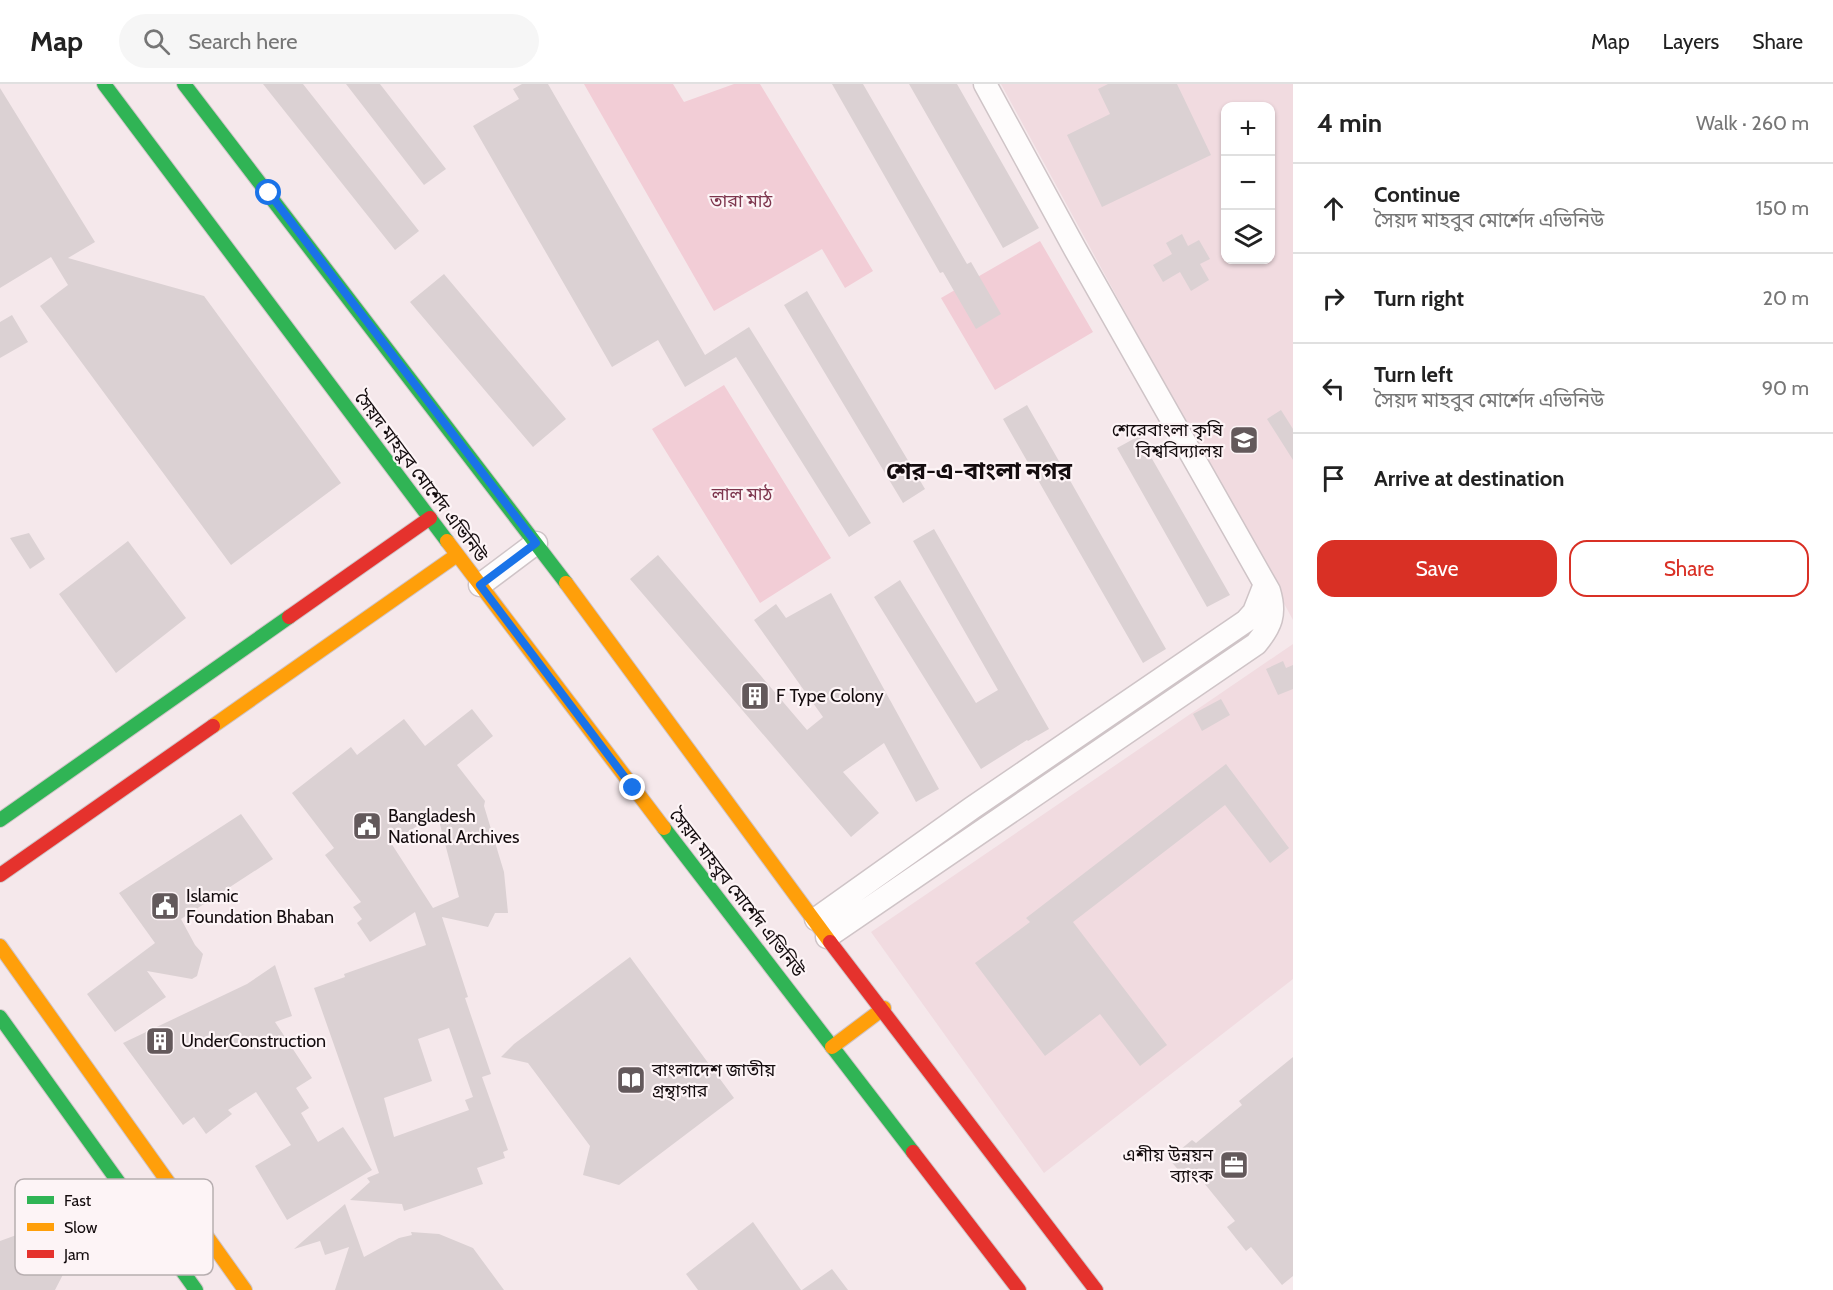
<!DOCTYPE html>
<meta charset="utf-8">
<style>
:root{--surface:#fff;--page:#f6f6f6;--text:#222;--muted:#767676;--line:#e0e0e0;--accent:#d93025}
body{margin:0;font-family:Cabin,"Noto Sans Bengali",sans-serif;background:var(--page);color:var(--text)}
.controls{position:absolute;right:18px;top:18px;display:grid;overflow:hidden;border-radius:12px;box-shadow:0 2px 4px #0004}
.controls button{width:54px;height:54px;display:grid;place-items:center;padding:0;border:0;border-bottom:2px solid var(--line);background:var(--surface);color:var(--text);font:30px sans-serif}
.stop{position:absolute;width:18px;height:18px;margin:-14px;border:4px solid #1a73e8;border-radius:50%;background:#fff}
.stop.end{background:#1a73e8;border-color:#fff;box-shadow:0 2px 6px #0008}
.list{margin:0;padding:0;list-style:none}
h2{display:flex;justify-content:space-between;align-items:center;height:78px;margin:0;padding:0 24px;font-size:26px}
h2 small{font-size:20px;font-weight:400;color:var(--muted)}
.list li{display:grid;grid-template-columns:39px 1fr auto;gap:18px;align-items:center;box-sizing:border-box;height:90px;padding:0 24px;border-top:2px solid var(--line)}
.list b{display:block;font-size:22px;white-space:nowrap}
.list p{margin:0;font-size:20px;white-space:nowrap;color:var(--muted)}
.list em{font-size:20px;font-style:normal;color:var(--muted)}
.actions{display:flex;gap:12px;padding:18px 24px}
.actions a{flex:1;padding:14px 0;border:2px solid var(--accent);border-radius:18px;text-align:center;font-size:21px;color:var(--accent)}
.actions .main{background:var(--accent);color:#fff}
.icon{flex:none;width:33px;height:33px;fill:none;stroke:currentColor;stroke-width:2;stroke-linecap:round;stroke-linejoin:round}
.map{position:relative;flex:none;width:1293px;height:1206px;overflow:hidden}
header{display:flex;align-items:center;gap:36px;box-sizing:border-box;height:84px;padding:0 30px;background:var(--surface);border-bottom:2px solid var(--line)}
header strong{font-size:28px}
nav{display:flex;gap:33px;margin-inline-start:auto;font-size:21px}
.search{width:420px;height:54px;background:var(--page);display:flex;align-items:center;gap:15px;box-sizing:border-box;padding:0 21px;border-radius:33px;color:var(--muted);font-size:22px}
main{display:flex}
aside{flex:1;background:var(--surface)}
.map>svg:first-child{display:block}
</style>
<header>
<strong>Map</strong>
<div class="search"><svg class="icon" aria-label="search" viewBox="0 0 24 24"><circle cx="10" cy="10" r="6"/><path d="M15 15l6 6"/></svg>Search here</div>
<nav><a>Map</a><a>Layers</a><a>Share</a></nav>
</header>
<main>
<div class="map">
<svg width="1293" height="1206" viewBox="0 0 1293 1206">
<rect width="100%" height="100%" fill="#f5e8eb"/>
<path fill="#f1dbe0" fill-rule="evenodd" d="M 1001,0 L 1293,0 L 1293,536 ZM 1226,22 L 1270,22 L 1270,176 L 1226,176 Z
M 1293,560 L 1293,895 L 1044,1089 L 871,848 Z"/>
<path fill="#f2cdd6" d="M 584,0 L 673,0 L 684,18 L 734,0 L 760,0 L 873,187 L 845,204 L 822,165 L 714,227 Z
M 1040,157 L 1093,248 L 995,306 L 941,214 Z
M 724,301 L 831,474 L 760,519 L 652,345 Z"/>
<path fill="#dbd1d3" fill-rule="evenodd" d="M 263,0 L 303,0 L 419,147 L 395,166 Z
M 346,0 L 380,0 L 446,85 L 424,101 Z
M 522,0 L 548,0 L 705,271 L 749,243 L 871,439 L 849,453 L 736,273 L 685,303 L 658,256 L 612,283 L 473,42 L 519,15 L 513,5 Z
M 832,0 L 863,0 L 967,180 L 971,178 L 1001,230 L 976,245 L 943,188 L 940,189 Z
M 909,0 L 957,0 L 1039,144 L 1003,164 Z
M 1108,0 L 1177,0 L 1211,71 L 1102,123 L 1067,51 L 1110,30 L 1098,5 Z
M 0,4 L 95,158 L 68,174 L 204,212 L 341,399 L 231,481 L 40,222 L 68,201 L 51,173 L 0,204 Z
M 1182,150 L 1188,162 L 1199,156 L 1210,175 L 1200,180 L 1209,196 L 1191,207 L 1180,188 L 1163,198 L 1153,181 L 1172,170 L 1166,159 Z
M 444,190 L 566,335 L 533,363 L 410,218 Z
M 807,207 L 925,405 L 903,419 L 784,221 Z
M 12,231 L 28,258 L 0,274 L 0,238 Z
M 1027,321 L 1166,565 L 1143,579 L 1003,335 Z
M 1281,326 L 1293,345 L 1293,376 L 1267,335 Z
M 1139,352 L 1230,511 L 1207,523 L 1117,364 Z
M 934,445 L 1049,645 L 1028,657 L 1027,656 L 981,685 L 874,513 L 900,496 L 976,619 L 998,606 L 913,457 Z
M 29,449 L 45,475 L 30,485 L 10,454 Z
M 128,457 L 186,534 L 116,589 L 59,510 Z
M 658,471 L 807,646 L 823,633 L 754,536 L 776,520 L 786,534 L 831,509 L 939,705 L 916,718 L 884,659 L 843,688 L 879,729 L 851,753 L 630,495 Z
M 1283,577 L 1286,584 L 1293,581 L 1293,605 L 1278,611 L 1266,585 Z
M 1221,615 L 1230,631 L 1202,647 L 1193,630 Z
M 472,625 L 493,652 L 457,681 L 485,717 L 484,722 L 504,788 L 508,829 L 495,829 L 488,843 L 442,833 L 468,913 L 465,914 L 491,990 L 482,993 L 508,1066 L 503,1068 L 505,1074 L 477,1084 L 483,1100 L 404,1127 L 402,1120 L 350,1116 L 370,1098 L 367,1094 L 379,1089 L 314,904 L 345,893 L 344,890 L 426,861 L 415,828 L 370,858 L 357,839 L 362,835 L 353,823 L 361,818 L 325,771 L 334,764 L 292,709 L 351,663 L 357,671 L 404,635 L 425,662 ZM 437,729 L 459,813 L 433,824 L 391,759 ZM 449,944 L 473,1013 L 465,1016 L 469,1026 L 394,1053 L 384,1014 L 432,997 L 418,955 Z
M 1226,680 L 1289,764 L 1270,779 L 1225,721 L 1073,838 L 1167,961 L 1140,982 L 1100,930 L 1045,972 L 975,879 L 1030,838 L 1026,834 Z
M 241,730 L 273,775 L 181,835 L 195,861 L 203,870 L 197,892 L 192,895 L 147,887 L 166,913 L 115,948 L 87,910 L 155,859 L 119,809 Z
M 630,873 L 734,1014 L 619,1101 L 583,1091 L 590,1062 L 528,979 L 501,973 L 514,960 Z
M 275,881 L 292,932 L 275,938 L 312,994 L 296,1004 L 309,1024 L 301,1029 L 318,1058 L 343,1043 L 372,1086 L 287,1136 L 255,1082 L 291,1061 L 256,1008 L 228,1026 L 232,1030 L 206,1050 L 194,1033 L 183,1041 L 123,959 L 247,900 Z
M 1293,973 L 1293,1192 L 1282,1201 L 1251,1163 L 1246,1167 L 1227,1143 L 1235,1137 L 1195,1088 L 1186,1095 L 1169,1075 L 1192,1056 L 1196,1059 L 1242,1021 L 1239,1017 Z
M 345,1120 L 364,1173 L 399,1154 L 412,1151 L 411,1148 L 439,1150 L 473,1164 L 504,1206 L 335,1206 L 349,1163 L 325,1171 L 320,1157 L 294,1165 Z
M 84,1136 L 71,1175 L 55,1206 L 0,1206 L 0,1157 L 52,1138 Z
M 753,1138 L 801,1206 L 698,1206 L 686,1190 Z
M 832,1185 L 848,1206 L 802,1206 Z"/>
<g fill="none" stroke-linecap="round" stroke-linejoin="round">
<g stroke="#cfc4c7" stroke-width="25">
<path id="street" d="M 480,501 L 536,459
M 816,835 L 972,724 L 1246,537 L 1254,528 L 1265,500
M 827,853 L 1256,560 C 1271,542 1276,530 1269,507 L 1075,165 L 985,0"/>
</g>
<g stroke="#cfc4c7" stroke-width="16">
<path id="fast" d="M 104,0 L 447,457
M 184,0 L 566,499
M 0,736 L 289,533
M 664,744 L 913,1068
M 0,933 L 196,1206"/>
</g>
<g stroke="#cfc4c7" stroke-width="16">
<path id="slow" d="M 447,457 L 664,744
M 566,499 L 830,858
M 213,642 L 457,471
M 0,862 L 245,1206
M 832,963 L 884,924"/>
</g>
<g stroke="#cfc4c7" stroke-width="16">
<path id="jam" d="M 289,533 L 430,434
M 0,791 L 213,642
M 830,858 L 1096,1206
M 913,1068 L 1019,1206"/>
</g>
<use href="#street" stroke="#fefcfc" stroke-width="22"/>
<use href="#fast" stroke="#30b455" stroke-width="14"/>
<use href="#slow" stroke="#ff9f0a" stroke-width="14"/>
<use href="#jam" stroke="#e5322d" stroke-width="14"/>
</g>
<g fill="none" stroke-linecap="round" stroke-linejoin="round">
<path stroke="#1a73e8" stroke-width="8" d="M 269,109 L 536,459 L 480,501 L 633,704"/>
</g>
<defs>
<g id="university-square" transform="scale(1.5)"><rect x="-9" y="-9" width="18" height="18" rx="4" fill="#63595b" stroke="#fdf4f6"/><path d="M0-5L7-2L0 1L-7-2ZM-4 1L0 2.5L4 1V4Q0 6-4 4Z" fill="#fff"/></g>
<g id="building-square" transform="scale(1.5)"><rect x="-9" y="-9" width="18" height="18" rx="4" fill="#63595b" stroke="#fdf4f6"/><path d="M-4-6H4V6H1V3H-1V6H-4ZM-2.5-4.3h1.7v1.8h-1.7ZM.8-4.3h1.7v1.8H.8ZM-2.5-1h1.7V.8h-1.7ZM.8-1h1.7V.8H.8Z" fill="#fff"/></g>
<g id="civic-square" transform="scale(1.5)"><rect x="-9" y="-9" width="18" height="18" rx="4" fill="#63595b" stroke="#fdf4f6"/><path d="M-.6-6.5H3V-4.5H.6V-3L4-1V1h2V6H-6V1h2V-1L-.6-3ZM-1.2 2.5V6h2.4V2.5Z" fill="#fff"/></g>
<g id="library-square" transform="scale(1.5)"><rect x="-9" y="-9" width="18" height="18" rx="4" fill="#63595b" stroke="#fdf4f6"/><path d="M-6-4Q-3-5.5-.7-3.5V5Q-3 3-6 4ZM6-4Q3-5.5 .7-3.5V5Q3 3 6 4Z" fill="#fff"/></g>
<g id="office-square" transform="scale(1.5)"><rect x="-9" y="-9" width="18" height="18" rx="4" fill="#63595b" stroke="#fdf4f6"/><path d="M-6-3h4V-5.5h4V-3h4V5H-6ZM-1-4.5V-3h2v-1.5ZM-6 0V1H6V0Z" fill="#fff"/></g>
</defs>
<g fill-rule="evenodd">
<use href="#university-square" x="1244" y="356"/>
<use href="#building-square" x="755" y="612"/>
<use href="#civic-square" x="367" y="742"/>
<use href="#civic-square" x="165" y="822"/>
<use href="#building-square" x="160" y="957"/>
<use href="#library-square" x="631" y="996"/>
<use href="#office-square" x="1234" y="1081"/>
</g>
<g text-anchor="middle" dominant-baseline="central" stroke-width="4.5" stroke-linejoin="round" paint-order="stroke">
<g font-size="18" fill="#7d354d" stroke="#fdf4f6">
<text x="741" y="117">তারা মাঠ</text>
<text x="742" y="410">লাল মাঠ</text>
</g>
<g font-size="18" fill="#140c0e" stroke="#fdf4f6" text-anchor="start">
<text x="1223" y="346" text-anchor="end">শেরেবাংলা কৃষি<tspan x="1223" dy="21">বিশ্ববিদ্যালয়</tspan></text>
<text x="776" y="612">F Type Colony</text>
<text x="388" y="732">Bangladesh<tspan x="388" dy="21">National Archives</tspan></text>
<text x="186" y="812">Islamic<tspan x="186" dy="21">Foundation Bhaban</tspan></text>
<text x="181" y="957">UnderConstruction</text>
<text x="652" y="986">বাংলাদেশ জাতীয়<tspan x="652" dy="21">গ্রন্থাগার</tspan></text>
<text x="1213" y="1071" text-anchor="end">এশীয় উন্নয়ন<tspan x="1213" dy="21">ব্যাংক</tspan></text>
</g>
<g font-size="18" fill="#140c0e" stroke="#fdf4f6">
<text transform="translate(421 393) rotate(53)">সৈয়দ মাহবুব মোর্শেদ এভিনিউ</text>
<text transform="translate(737 809) rotate(52)">সৈয়দ মাহবুব মোর্শেদ এভিনিউ</text>
</g>
<g font-size="24" font-weight="bold" fill="#140c0e" stroke="#fdf4f6">
<text x="979" y="386">শের-এ-বাংলা নগর</text>
</g>
</g>
<rect x="15" y="1095" width="198" height="96" rx="9" fill="#fdf4f6" stroke="#b7aeb0" stroke-width="1.5"/>
<rect x="27" y="1112" width="27" height="8" fill="#30b455"/>
<rect x="27" y="1139" width="27" height="8" fill="#ff9f0a"/>
<rect x="27" y="1166" width="27" height="8" fill="#e5322d"/>
<g font-size="16" fill="#140c0e">
<text x="64" y="1122">Fast</text>
<text x="64" y="1149">Slow</text>
<text x="64" y="1176">Jam</text>
</g>
</svg>
<div class="controls">
<button>+</button>
<button>−</button>
<button><svg class="icon" aria-label="layers" viewBox="0 0 24 24"><path d="M12 4l9 5-9 5-9-5zM3 14l9 5 9-5"/></svg></button>
</div>
<div class="stop" style="left:269px;top:109px"></div>
<div class="stop end" style="left:633px;top:704px"></div>
</div>
<aside>
<h2>4 min<small>Walk · 260 m</small></h2>
<ul class="list">
<li><svg class="icon" aria-label="ahead" viewBox="0 0 24 24"><path d="M12 20V5M6 11l6-6 6 6"/></svg><div><b>Continue</b><p>সৈয়দ মাহবুব মোর্শেদ এভিনিউ</p></div><em>150 m</em></li>
<li><svg class="icon" aria-label="right" viewBox="0 0 24 24"><path d="M7 20v-9h11M14 6l5 5-5 5"/></svg><div><b>Turn right</b></div><em>20 m</em></li>
<li><svg class="icon" aria-label="left" viewBox="0 0 24 24"><path d="M17 20v-9H6M10 6l-5 5 5 5"/></svg><div><b>Turn left</b><p>সৈয়দ মাহবুব মোর্শেদ এভিনিউ</p></div><em>90 m</em></li>
<li><svg class="icon" aria-label="arrive" viewBox="0 0 24 24"><path d="M6 21V4h12l-3 4 3 4H6"/></svg><div><b>Arrive at destination</b></div></li>
</ul>
<div class="actions"><a class="main">Save</a><a>Share</a></div>
</aside>
</main>
